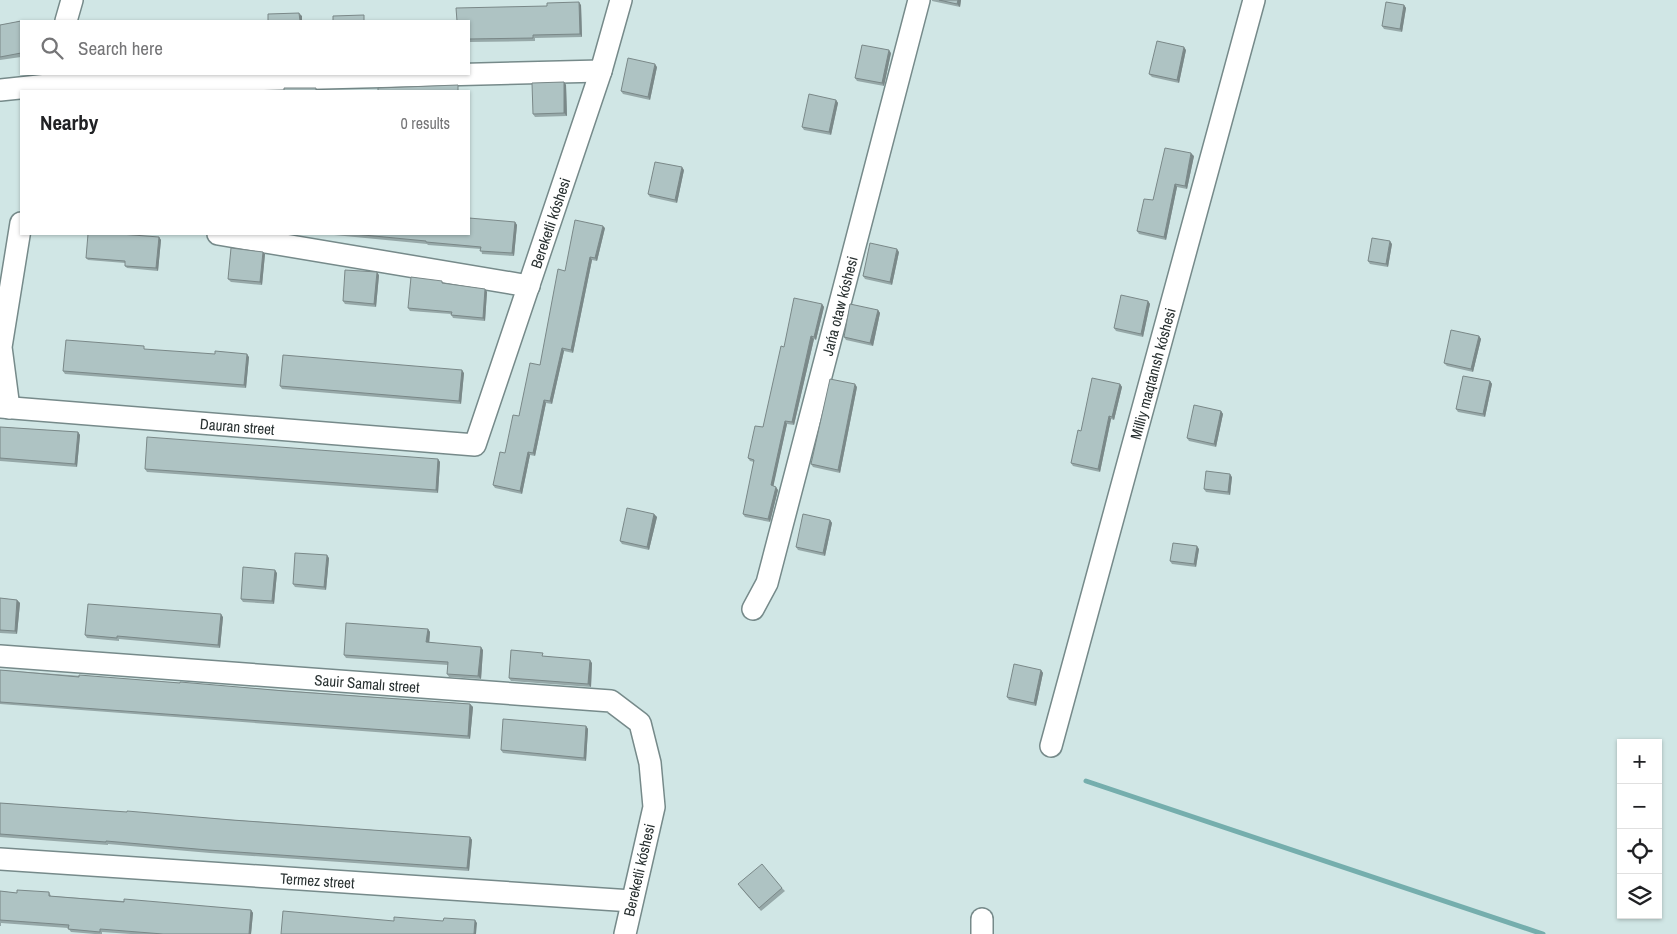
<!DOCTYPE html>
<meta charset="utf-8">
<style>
:root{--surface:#fff;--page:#f2f2f2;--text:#202124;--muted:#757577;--line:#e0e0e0}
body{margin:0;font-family:"Archivo Narrow",sans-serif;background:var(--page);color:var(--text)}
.controls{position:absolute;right:15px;bottom:15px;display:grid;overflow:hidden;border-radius:0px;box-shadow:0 1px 4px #0004}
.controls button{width:45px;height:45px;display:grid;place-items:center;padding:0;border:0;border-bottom:1px solid var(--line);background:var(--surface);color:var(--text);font:25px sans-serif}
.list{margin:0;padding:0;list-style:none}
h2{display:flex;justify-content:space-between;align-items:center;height:65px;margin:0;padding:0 20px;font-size:21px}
h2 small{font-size:16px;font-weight:400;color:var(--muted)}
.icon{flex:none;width:28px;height:28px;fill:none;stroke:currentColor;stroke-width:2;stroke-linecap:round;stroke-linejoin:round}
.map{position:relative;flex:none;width:1677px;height:934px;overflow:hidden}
.search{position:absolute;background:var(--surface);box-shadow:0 1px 4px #0004;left:20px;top:20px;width:450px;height:55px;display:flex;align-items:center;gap:12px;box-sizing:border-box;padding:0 18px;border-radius:0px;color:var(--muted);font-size:19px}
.panel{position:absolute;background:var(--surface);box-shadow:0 1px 4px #0004;left:20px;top:90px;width:450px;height:145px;border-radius:0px}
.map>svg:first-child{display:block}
</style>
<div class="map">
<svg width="1677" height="934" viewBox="0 0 1677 934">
<rect width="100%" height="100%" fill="#d0e6e5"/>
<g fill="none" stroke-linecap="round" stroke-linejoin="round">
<path stroke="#75aead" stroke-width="5" d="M 1086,781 L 1543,934"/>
<g stroke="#768a8a" stroke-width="24">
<g id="minor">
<path d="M 66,21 L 72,0"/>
<path d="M 0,90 L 48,85 L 601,71"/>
<path d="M 218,234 L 529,286"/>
<path id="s1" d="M 0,407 L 475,445 L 601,71 L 621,0"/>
<path d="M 9,408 L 1,347 L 21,223"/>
<path id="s2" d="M 753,609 L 767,583 L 919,0"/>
<path id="s3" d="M 0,656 L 611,701 L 640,723 L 650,763 L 654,807 L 625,934"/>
<path id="s4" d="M 1051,746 L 1254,0"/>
<path id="s5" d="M 0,859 L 632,901"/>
<path d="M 982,919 L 982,934"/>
</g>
</g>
<use href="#minor" stroke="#fff" stroke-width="21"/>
</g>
<path fill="#96a8a8" d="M 932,0 L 961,0 L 960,7 L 932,1 Z
M 581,5 L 582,37 L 535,38 L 535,41 L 469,42 L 469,21 Z
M 1404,5 L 1406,8 L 1402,32 L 1384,29 L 1382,26 Z
M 21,21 L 21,57 L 0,60 L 0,25 Z
M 1186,50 L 1179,83 L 1152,77 L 1149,74 Z
M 891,53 L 884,86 L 857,81 L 855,78 Z
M 657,67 L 650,100 L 623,94 L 621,91 Z
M 564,82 L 566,85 L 567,116 L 535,117 L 533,114 Z
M 836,100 L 838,103 L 831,135 L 804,130 L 802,127 Z
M 1194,156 L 1187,189 L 1177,187 L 1166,240 L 1139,234 L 1137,231 L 1153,200 Z
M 684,170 L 677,203 L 650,197 L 648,194 Z
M 515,222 L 517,225 L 514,256 L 482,254 L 481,249 L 428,245 L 427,244 L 324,234 L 469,234 Z
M 605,228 L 597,261 L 592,260 L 573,353 L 564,351 L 552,404 L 546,403 L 535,456 L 530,455 L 522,494 L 495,488 L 493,485 L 540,365 L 565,271 Z
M 159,237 L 161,240 L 158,271 L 127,268 L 125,266 L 125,263 L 88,260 L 86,258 Z
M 1392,244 L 1388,267 L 1370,264 L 1368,261 Z
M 263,252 L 265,254 L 262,285 L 231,282 L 228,279 Z
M 899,252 L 892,285 L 865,279 L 863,276 Z
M 379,275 L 376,307 L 345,304 L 343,301 Z
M 443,283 L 485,289 L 487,292 L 485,321 L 453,318 L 451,314 L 410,311 L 408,308 Z
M 1148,301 L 1150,304 L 1143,337 L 1116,331 L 1114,328 Z
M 822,304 L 824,307 L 816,340 L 814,339 L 794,425 L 787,424 L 773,486 L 778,490 L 770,522 L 745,517 L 743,514 L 754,462 L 750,461 L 748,458 L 763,427 L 784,347 Z
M 878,310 L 880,313 L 873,346 L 846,340 L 844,337 Z
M 1479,336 L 1481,339 L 1473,372 L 1447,366 L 1444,363 Z
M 215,354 L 249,357 L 246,388 L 65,374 L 63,371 Z
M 464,373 L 461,404 L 282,389 L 280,386 Z
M 1490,381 L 1492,384 L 1485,417 L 1458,412 L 1456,409 Z
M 1120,384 L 1122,387 L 1114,420 L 1111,419 L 1100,472 L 1073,466 L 1071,463 L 1081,431 Z
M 857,387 L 840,473 L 813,467 L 811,464 Z
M 1221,411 L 1223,414 L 1216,447 L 1189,441 L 1187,438 Z
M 0,427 L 78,432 L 80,435 L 77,467 L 0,461 Z
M 438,459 L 440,462 L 438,493 L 147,472 L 145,469 Z
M 1232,477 L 1230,495 L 1206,492 L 1204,489 Z
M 654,514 L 657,517 L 649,550 L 622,544 L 620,541 Z
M 830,520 L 832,523 L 825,556 L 798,550 L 796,547 Z
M 1199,549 L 1196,567 L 1172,564 L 1170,561 Z
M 329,558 L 326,590 L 295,587 L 293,584 Z
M 277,573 L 274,604 L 243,602 L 241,599 Z
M 0,598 L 17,600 L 20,603 L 17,634 L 0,633 Z
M 223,617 L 220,648 L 119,639 L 119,641 L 87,638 L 85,635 Z
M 428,629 L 430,632 L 429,642 L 483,650 L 481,679 L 449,677 L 447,674 L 448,665 L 346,658 L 344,655 Z
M 545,656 L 592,663 L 591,687 L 511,681 L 509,678 Z
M 0,670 L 470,704 L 473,707 L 470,739 L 0,704 Z
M 1041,670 L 1043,673 L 1036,706 L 1009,700 L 1007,697 Z
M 586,726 L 588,729 L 586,761 L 503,753 L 501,750 Z
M 0,803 L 470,837 L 472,840 L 469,871 L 210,853 L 108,844 L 108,845 L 0,837 Z
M 740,887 L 782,888 L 785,891 L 761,911 Z
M 0,891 L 17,893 L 49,892 L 51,896 L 251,910 L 253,913 L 251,934 L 131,934 L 102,932 L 102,934 L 95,934 L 71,932 L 68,928 L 1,923 L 1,926 L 0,926 Z"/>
<path fill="#7a8888" d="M 958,0 L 961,0 L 960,7 L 957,4 Z
M 579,2 L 581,5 L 582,37 L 580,34 Z
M 1404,5 L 1406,8 L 1402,32 L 1400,29 Z
M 299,13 L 302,16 L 302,21 L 300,21 Z
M 1184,47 L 1186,50 L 1179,83 L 1177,80 Z
M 889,50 L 891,53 L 884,86 L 882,83 Z
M 655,64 L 657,67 L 650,100 L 648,97 Z
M 564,82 L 566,85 L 567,116 L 564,113 Z
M 836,100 L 838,103 L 831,135 L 829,132 Z
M 1191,153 L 1194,156 L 1187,189 L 1185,186 Z
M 682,167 L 684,170 L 677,203 L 675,200 Z
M 1175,184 L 1177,187 L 1166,240 L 1164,237 Z
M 515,222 L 517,225 L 514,256 L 512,253 Z
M 603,226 L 605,228 L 597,261 L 595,258 Z
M 159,237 L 161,240 L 158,271 L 156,268 Z
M 1390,241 L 1392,244 L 1388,267 L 1386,264 Z
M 897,249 L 899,252 L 892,285 L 890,282 Z
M 263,252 L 265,254 L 262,285 L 260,282 Z
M 590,257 L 592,260 L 573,353 L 571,350 Z
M 377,272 L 379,275 L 376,307 L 374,304 Z
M 485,289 L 487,292 L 485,321 L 483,318 Z
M 1148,301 L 1150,304 L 1143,337 L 1141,334 Z
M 822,304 L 824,307 L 816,340 L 814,337 Z
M 878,310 L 880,313 L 873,346 L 870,343 Z
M 811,336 L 814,339 L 794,425 L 792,422 Z
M 1479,336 L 1481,339 L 1473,372 L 1471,369 Z
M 562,348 L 564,351 L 552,404 L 550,401 Z
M 247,354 L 249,357 L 246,388 L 244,385 Z
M 462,370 L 464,373 L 461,404 L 459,401 Z
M 1490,381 L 1492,384 L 1485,417 L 1483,414 Z
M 855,384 L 857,387 L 840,473 L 838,470 Z
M 1120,384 L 1122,387 L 1114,420 L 1112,417 Z
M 544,400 L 546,403 L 535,456 L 533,453 Z
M 1221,411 L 1223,414 L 1216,447 L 1214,444 Z
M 1109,416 L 1111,419 L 1100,472 L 1098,469 Z
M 785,421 L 787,424 L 773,488 L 771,485 Z
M 78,432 L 80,435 L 77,467 L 75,464 Z
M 528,452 L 530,455 L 522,494 L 520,491 Z
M 438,459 L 440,462 L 438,493 L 436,490 Z
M 1230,474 L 1232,477 L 1230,495 L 1228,492 Z
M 776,487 L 778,490 L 770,522 L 768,519 Z
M 654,514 L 657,517 L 649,550 L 647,547 Z
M 830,520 L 832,523 L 825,556 L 823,553 Z
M 1197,546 L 1199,549 L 1196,567 L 1194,564 Z
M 327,555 L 329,558 L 326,590 L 324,587 Z
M 275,570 L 277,573 L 274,604 L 272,601 Z
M 17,600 L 20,603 L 17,634 L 15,631 Z
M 221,614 L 223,617 L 220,648 L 218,645 Z
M 428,629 L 430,632 L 429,645 L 426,642 Z
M 481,647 L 483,650 L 481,679 L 478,676 Z
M 590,660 L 592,663 L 591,687 L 588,684 Z
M 1041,670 L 1043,673 L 1036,706 L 1034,703 Z
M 470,704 L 473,707 L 470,739 L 468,736 Z
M 586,726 L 588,729 L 586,761 L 584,758 Z
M 470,837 L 472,840 L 469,871 L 467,868 Z
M 251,910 L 253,913 L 251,934 L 249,934 Z
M 475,920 L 477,923 L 476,934 L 474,934 Z"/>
<path fill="#aec3c3" stroke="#7a8888" d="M 939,0 L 958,0 L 957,4 Z
M 579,2 L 580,34 L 533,35 L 533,38 L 469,39 L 469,21 L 457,21 L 456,8 L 547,6 L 547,3 Z
M 1386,2 L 1404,5 L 1400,29 L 1382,26 Z
M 299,13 L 300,21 L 268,21 L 268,14 Z
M 364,15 L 364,21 L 333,21 L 333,16 Z
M 21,21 L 21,53 L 0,57 L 0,25 Z
M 1157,41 L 1184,47 L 1177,80 L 1149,74 Z
M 862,45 L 889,50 L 882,83 L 855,78 Z
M 628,58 L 655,64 L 648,97 L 621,91 Z
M 564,82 L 564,113 L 533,114 L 532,83 Z
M 458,85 L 458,91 L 354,91 L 378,91 L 378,88 Z
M 284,88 L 316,88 L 316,91 L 284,91 Z
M 809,94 L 836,100 L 829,132 L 802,127 Z
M 1165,148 L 1191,153 L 1185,186 L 1175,184 L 1164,237 L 1137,231 L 1144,199 L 1153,200 Z
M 655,162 L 682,167 L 675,200 L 648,194 Z
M 469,218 L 515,222 L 512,253 L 480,251 L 481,247 L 426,242 L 426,241 L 353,234 L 469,234 Z
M 575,220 L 603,226 L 595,258 L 590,257 L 571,350 L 562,348 L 550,401 L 544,400 L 533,453 L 528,452 L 520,491 L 493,485 L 500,452 L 505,453 L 513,415 L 519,416 L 530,363 L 540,365 L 558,269 L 565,271 Z
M 88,234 L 120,234 L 159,237 L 156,268 L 125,266 L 125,261 L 86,258 Z
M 1372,238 L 1390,241 L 1386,264 L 1368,261 Z
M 870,243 L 897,249 L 890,282 L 863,276 Z
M 231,248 L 263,252 L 260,282 L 228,279 Z
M 345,270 L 377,272 L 374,304 L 343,301 Z
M 411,277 L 442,281 L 442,283 L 485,289 L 483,318 L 451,315 L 452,312 L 408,308 Z
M 1121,295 L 1148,301 L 1141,334 L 1114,328 Z
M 794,298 L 822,304 L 814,337 L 811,336 L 792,422 L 785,421 L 771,485 L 776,487 L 768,519 L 743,514 L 754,460 L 748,458 L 755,426 L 763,427 L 781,346 L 784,347 Z
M 850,304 L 878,310 L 870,343 L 844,337 Z
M 1451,330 L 1479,336 L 1471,369 L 1444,363 Z
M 66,340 L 144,346 L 144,349 L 215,354 L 215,351 L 247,354 L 244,385 L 63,371 Z
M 283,355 L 462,370 L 459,401 L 280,386 Z
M 1463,376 L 1490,381 L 1483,414 L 1456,409 Z
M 1092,378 L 1120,384 L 1112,417 L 1109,416 L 1098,469 L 1071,463 L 1078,430 L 1081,431 Z
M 830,379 L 855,384 L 838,470 L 811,464 Z
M 1194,405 L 1221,411 L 1214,444 L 1187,438 Z
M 0,427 L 78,432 L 75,464 L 0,458 Z
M 147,437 L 438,459 L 436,490 L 145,469 Z
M 1206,471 L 1230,474 L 1228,492 L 1204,489 Z
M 627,508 L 654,514 L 647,547 L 620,541 Z
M 803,514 L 830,520 L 823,553 L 796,547 Z
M 1173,543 L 1197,546 L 1194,564 L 1170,561 Z
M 295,553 L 327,555 L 324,587 L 293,584 Z
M 243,567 L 275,570 L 272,601 L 241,599 Z
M 0,598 L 17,600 L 15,631 L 0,630 Z
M 88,604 L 221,614 L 218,645 L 117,636 L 117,638 L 85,635 Z
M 346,623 L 428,629 L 426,642 L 481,647 L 478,676 L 447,674 L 448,662 L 344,655 Z
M 511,650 L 543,653 L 542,656 L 590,660 L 588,684 L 509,678 Z
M 1014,664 L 1041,670 L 1034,703 L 1007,697 Z
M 0,670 L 79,677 L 79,675 L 180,683 L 180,682 L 285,691 L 470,704 L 468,736 L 0,702 Z
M 503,719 L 586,726 L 584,758 L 501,750 Z
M 0,803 L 127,812 L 127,811 L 232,820 L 470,837 L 467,868 L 208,850 L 106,841 L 106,842 L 0,834 Z
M 762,864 L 782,888 L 759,908 L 738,884 Z
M 17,890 L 49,892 L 49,896 L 124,902 L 124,899 L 251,910 L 249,934 L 163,934 L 100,929 L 100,932 L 68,929 L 69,925 L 0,920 L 0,891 L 17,893 Z
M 283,911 L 394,921 L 394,917 L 443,921 L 444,918 L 475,920 L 474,934 L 281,934 Z"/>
<g text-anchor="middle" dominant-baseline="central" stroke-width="5" stroke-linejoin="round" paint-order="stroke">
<g font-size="15" fill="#293131" stroke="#fff">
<text stroke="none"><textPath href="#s1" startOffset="711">Bereketli kóshesi</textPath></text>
<text stroke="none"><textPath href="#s2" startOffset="316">Jańa otaw kóshesi</textPath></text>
<text stroke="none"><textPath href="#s4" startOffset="386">Milliy maqtanısh kóshesi</textPath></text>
<text stroke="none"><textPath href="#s1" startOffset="238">Dauran street</textPath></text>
<text stroke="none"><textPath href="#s3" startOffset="368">Sauir Samalı street</textPath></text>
<text transform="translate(639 870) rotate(-77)">Bereketli kóshesi</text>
<text stroke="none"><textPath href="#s5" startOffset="318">Termez street</textPath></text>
</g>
</g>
</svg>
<div class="controls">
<button>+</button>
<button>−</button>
<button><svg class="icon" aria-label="locate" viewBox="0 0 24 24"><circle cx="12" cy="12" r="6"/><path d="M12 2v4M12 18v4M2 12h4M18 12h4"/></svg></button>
<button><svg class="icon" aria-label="layers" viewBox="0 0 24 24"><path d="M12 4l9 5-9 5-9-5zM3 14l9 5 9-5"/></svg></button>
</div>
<div class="search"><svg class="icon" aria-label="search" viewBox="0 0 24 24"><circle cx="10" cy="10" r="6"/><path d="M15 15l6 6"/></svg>Search here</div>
<section class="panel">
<h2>Nearby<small>0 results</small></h2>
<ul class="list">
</ul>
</section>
</div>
